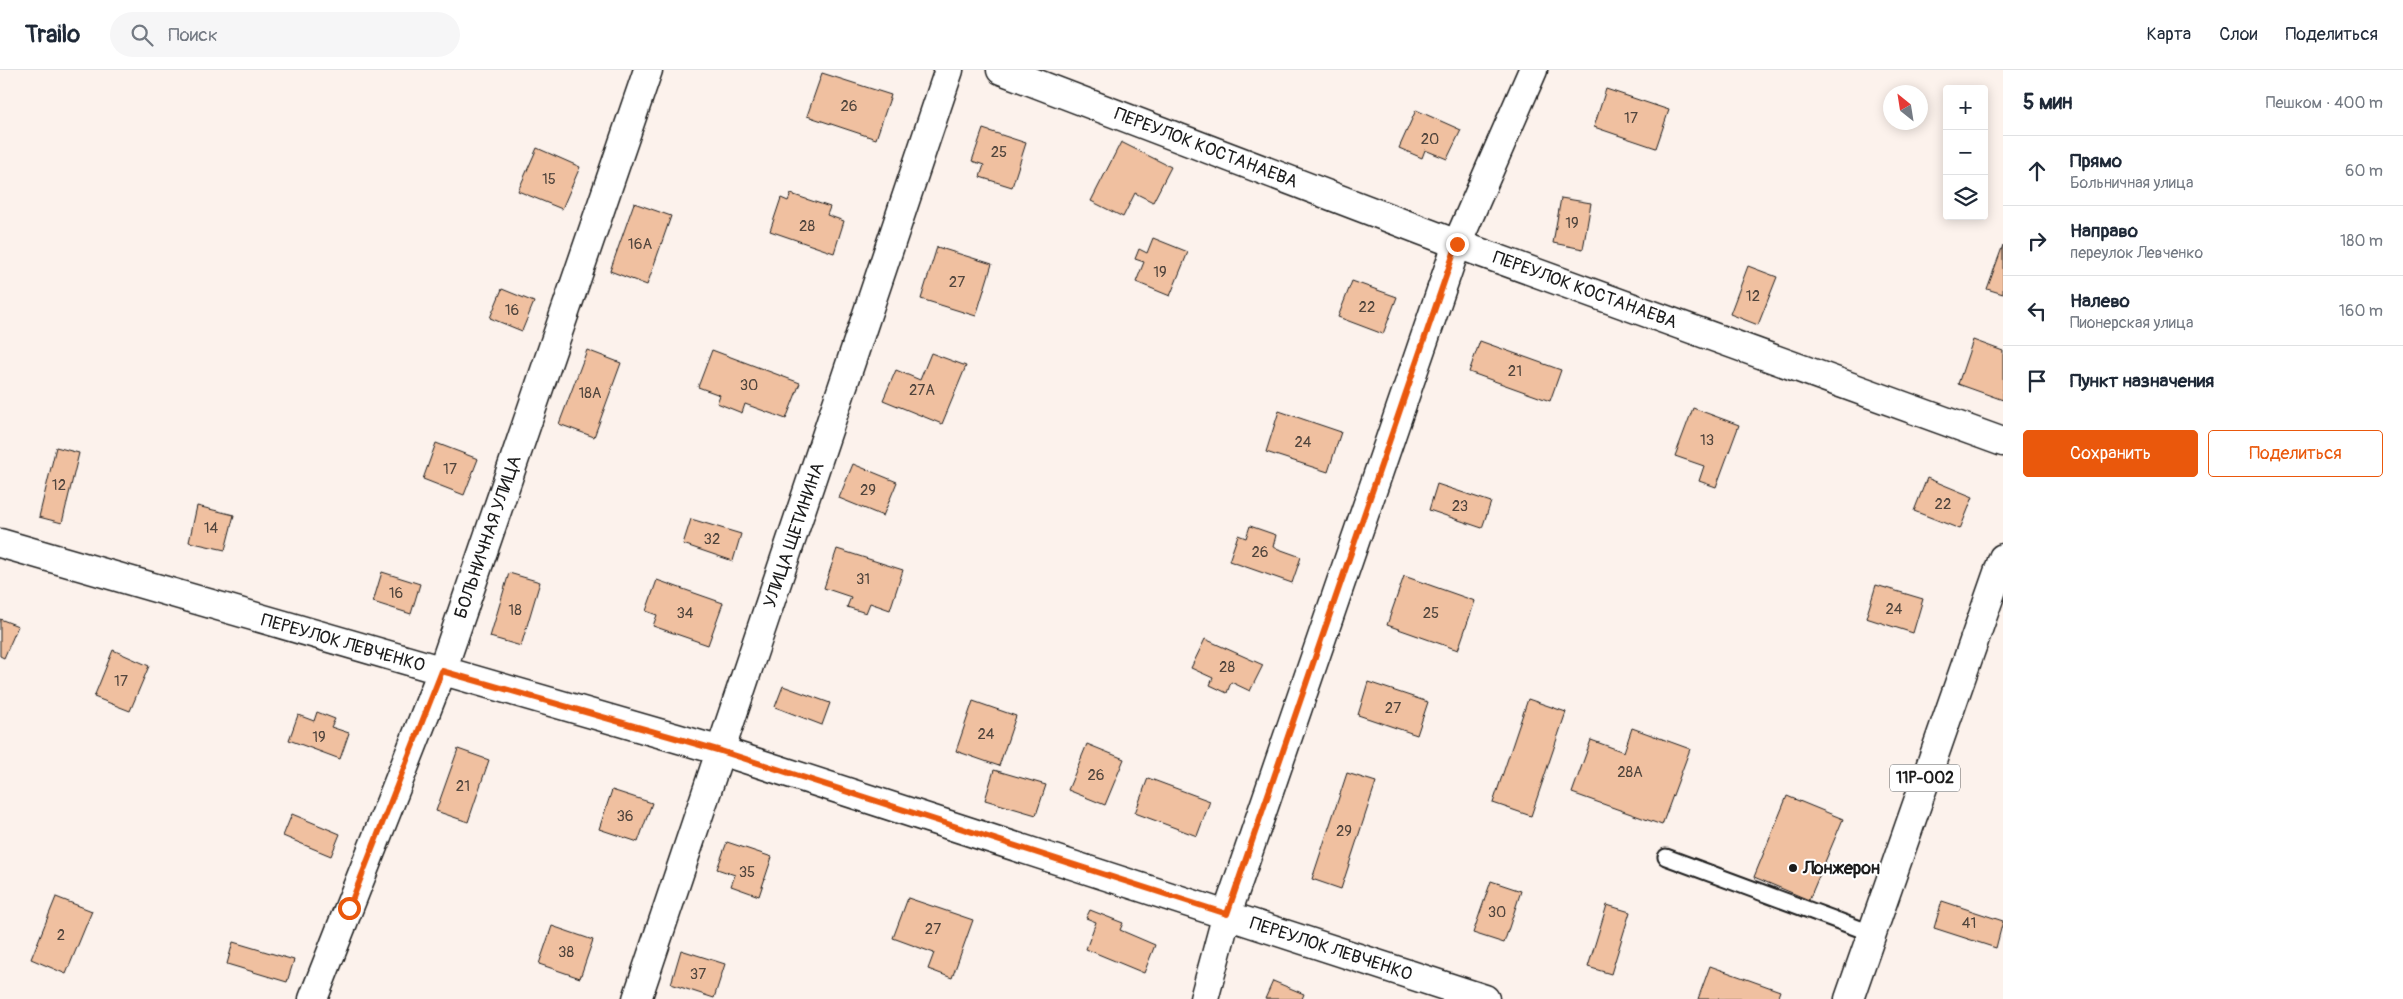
<!DOCTYPE html>
<html lang="ru">
<meta charset="utf-8">
<style>
:root{--surface:#fff;--page:#f6f6f7;--text:#1f2937;--muted:#747a83;--line:#e0e1e3;--accent:#ea580c}
body{margin:0;font-family:Pangolin,sans-serif;background:var(--page);color:var(--text)}
.controls{position:absolute;right:15px;top:15px;display:grid;overflow:hidden;border-radius:5px;box-shadow:0 2px 12px #0003}
.controls button{width:45px;height:45px;display:grid;place-items:center;padding:0;border:0;border-bottom:1px solid var(--line);background:var(--surface);color:var(--text);font:25px sans-serif}
.compass{position:absolute;left:1883px;top:15px;width:45px;height:45px;border-radius:50%;background:var(--surface);box-shadow:0 2px 12px #0003;rotate:330deg}
.stop{position:absolute;width:15px;height:15px;margin:-11px;border:4px solid #ea580c;border-radius:50%;background:#fff}
.stop.end{background:#ea580c;border-color:#fff;box-shadow:0 1px 5px #0008}
.list{margin:0;padding:0;list-style:none}
h2{display:flex;justify-content:space-between;align-items:center;height:65px;margin:0;padding:0 20px;font-size:21px}
h2 small{font-size:16px;font-weight:400;color:var(--muted)}
.list li{display:grid;grid-template-columns:32px 1fr auto;gap:15px;align-items:center;box-sizing:border-box;height:70px;padding:0 20px;border-top:1px solid var(--line)}
.list b{display:block;font-size:19px;white-space:nowrap}
.list p{margin:0;font-size:16px;white-space:nowrap;color:var(--muted)}
.list em{font-size:16px;font-style:normal;color:var(--muted)}
.actions{display:flex;gap:10px;padding:15px 20px}
.actions a{flex:1;padding:11px 0;border:1px solid var(--accent);border-radius:5px;text-align:center;font-size:18px;color:var(--accent)}
.actions .main{background:var(--accent);color:#fff}
.icon{flex:none;width:28px;height:28px;fill:none;stroke:currentColor;stroke-width:2;stroke-linecap:round;stroke-linejoin:round}
.map{position:relative;flex:none;width:2003px;height:929px;overflow:hidden}
header{display:flex;align-items:center;gap:30px;box-sizing:border-box;height:70px;padding:0 25px;background:var(--surface);border-bottom:1px solid var(--line)}
header strong{font-size:24px}
nav{display:flex;gap:28px;margin-inline-start:auto;font-size:18px}
.search{width:350px;height:45px;background:var(--page);display:flex;align-items:center;gap:12px;box-sizing:border-box;padding:0 18px;border-radius:28px;color:var(--muted);font-size:19px}
main{display:flex}
aside{flex:1;background:var(--surface)}
.map>svg:first-child{display:block}
</style>
<header>
<strong>Trailo</strong>
<div class="search"><svg class="icon" aria-label="search" viewBox="0 0 24 24"><circle cx="10" cy="10" r="6"/><path d="M15 15l6 6"/></svg>Поиск</div>
<nav><a>Карта</a><a>Слои</a><a>Поделиться</a></nav>
</header>
<main>
<div class="map">
<svg width="2003" height="929" viewBox="0 0 2003 929">
<rect width="100%" height="100%" fill="#fcf2ec"/>
<filter id="ink" filterUnits="userSpaceOnUse"><feTurbulence type="fractalNoise" baseFrequency=".02" numOctaves="2"/><feDisplacementMap in="SourceGraphic" scale="10" xChannelSelector="R" yChannelSelector="G"/><feConvolveMatrix kernelMatrix="1 2 1 2 8 2 1 2 1" color-interpolation-filters="sRGB"/></filter>
<g filter="url(#ink)">
<path fill="#f0c0a0" stroke="#1c1c1c" d="M 822,3 L 891,25 L 876,69 L 807,46 Z
M 1606,19 L 1669,40 L 1656,78 L 1594,57 Z
M 1416,40 L 1461,60 L 1447,89 L 1425,80 L 1422,88 L 1399,78 Z
M 983,59 L 1026,73 L 1012,117 L 980,107 L 984,95 L 972,91 Z
M 1121,72 L 1171,97 L 1153,132 L 1135,123 L 1123,147 L 1091,131 Z
M 537,78 L 580,97 L 562,139 L 518,121 Z
M 791,124 L 830,137 L 827,145 L 844,151 L 834,183 L 770,161 L 781,128 L 788,131 Z
M 1561,128 L 1591,133 L 1583,179 L 1553,173 Z
M 634,133 L 671,146 L 647,215 L 610,201 Z
M 1153,168 L 1188,182 L 1170,226 L 1136,212 L 1144,192 L 1135,189 L 1139,179 L 1147,183 Z
M 2003,175 L 2003,224 L 1987,219 Z
M 937,177 L 992,194 L 976,246 L 921,229 Z
M 1748,196 L 1777,207 L 1758,255 L 1730,244 Z
M 1352,211 L 1397,227 L 1383,264 L 1338,247 Z
M 502,219 L 534,232 L 522,261 L 490,248 Z
M 1973,270 L 2003,281 L 2003,330 L 1958,314 Z
M 1480,271 L 1561,300 L 1550,331 L 1469,302 Z
M 587,280 L 621,293 L 594,367 L 559,354 Z
M 712,280 L 800,313 L 786,349 L 745,334 L 742,343 L 717,333 L 720,325 L 698,317 Z
M 931,283 L 966,296 L 942,354 L 883,330 L 896,300 L 920,310 Z
M 1693,338 L 1739,355 L 1716,417 L 1699,411 L 1704,396 L 1675,386 Z
M 1279,341 L 1341,362 L 1328,402 L 1266,382 Z
M 436,373 L 478,389 L 464,425 L 423,409 Z
M 56,377 L 79,383 L 62,453 L 39,447 Z
M 853,394 L 897,412 L 883,446 L 839,428 Z
M 1927,408 L 1973,427 L 1960,459 L 1914,441 Z
M 1437,414 L 1491,432 L 1482,458 L 1429,440 Z
M 197,436 L 234,445 L 225,480 L 189,472 Z
M 691,449 L 741,464 L 733,491 L 683,474 Z
M 1250,456 L 1276,465 L 1273,477 L 1301,487 L 1292,513 L 1229,491 L 1238,465 L 1246,468 Z
M 837,479 L 903,500 L 890,540 L 870,533 L 866,543 L 847,537 L 851,527 L 824,518 Z
M 382,502 L 420,514 L 411,544 L 373,532 Z
M 509,503 L 540,512 L 521,576 L 490,567 Z
M 1404,506 L 1475,531 L 1458,580 L 1387,555 Z
M 657,510 L 723,533 L 708,575 L 653,556 L 657,545 L 646,541 Z
M 1876,515 L 1923,529 L 1913,563 L 1866,548 Z
M 0,549 L 18,556 L 4,588 L 0,586 Z
M 1205,569 L 1263,595 L 1250,621 L 1231,612 L 1227,623 L 1210,615 L 1213,608 L 1191,598 Z
M 113,580 L 149,596 L 130,641 L 94,627 Z
M 1368,612 L 1428,632 L 1417,665 L 1358,645 Z
M 783,616 L 830,633 L 822,655 L 775,637 Z
M 1528,629 L 1566,642 L 1531,746 L 1493,733 Z
M 973,631 L 1016,646 L 999,696 L 956,681 Z
M 317,642 L 335,649 L 331,657 L 349,663 L 340,689 L 289,670 L 298,645 L 314,651 Z
M 1632,658 L 1690,679 L 1662,755 L 1572,723 L 1591,670 L 1624,682 Z
M 1087,674 L 1124,689 L 1105,735 L 1068,720 Z
M 458,679 L 489,690 L 468,752 L 436,741 Z
M 994,700 L 1046,715 L 1036,745 L 985,730 Z
M 1347,703 L 1376,712 L 1341,819 L 1312,809 Z
M 1148,708 L 1210,731 L 1197,766 L 1135,743 Z
M 612,720 L 652,733 L 638,772 L 599,759 Z
M 1787,726 L 1843,749 L 1809,830 L 1754,807 Z
M 292,744 L 340,764 L 331,786 L 283,766 Z
M 727,772 L 772,787 L 759,826 L 731,816 L 735,805 L 717,799 Z
M 1491,811 L 1521,821 L 1504,873 L 1473,863 Z
M 56,827 L 92,841 L 66,904 L 31,889 Z
M 908,828 L 973,850 L 952,908 L 928,899 L 934,883 L 893,868 Z
M 1942,831 L 2003,851 L 1996,878 L 1934,858 Z
M 1607,835 L 1630,842 L 1611,904 L 1588,897 Z
M 1090,840 L 1123,853 L 1120,860 L 1155,875 L 1144,903 L 1086,879 L 1096,852 L 1086,848 Z
M 552,856 L 593,870 L 580,908 L 539,894 Z
M 233,872 L 294,890 L 287,912 L 227,894 Z
M 681,880 L 725,894 L 714,928 L 671,914 Z
M 1710,896 L 1780,921 L 1777,929 L 1698,929 Z
M 1273,911 L 1304,924 L 1302,929 L 1265,929 Z"/>
<g fill="none" stroke-linecap="round" stroke-linejoin="round">
<g stroke="#1c1c1c" stroke-width="19">
<path id="lane" d="M 1666,787 L 1871,863"/>
</g>
<g stroke="#1c1c1c" stroke-width="31">
<path id="street" d="M 1001,0 L 1457,174 L 2003,372
M 0,473 L 721,681 L 1485,929
M 313,929 L 442,601 L 648,0
M 637,929 L 949,0
M 1204,929 L 1227,844 L 1457,174 L 1533,0"/>
</g>
<g stroke="#1c1c1c" stroke-width="31">
<path id="primary" d="M 1849,929 L 2003,488"/>
</g>
<use href="#lane" stroke="#fff" stroke-width="15"/>
<use href="#street" stroke="#fff" stroke-width="28"/>
<use href="#primary" stroke="#fff" stroke-width="28"/>
</g>
</g>
<g fill="none" stroke-linecap="round" stroke-linejoin="round" filter="url(#ink)">
<path stroke="#ea580c" stroke-width="6" d="M 349,838 L 442,601 L 721,681 L 1227,844 L 1457,174"/>
</g>
<circle fill="#1c1c1c" stroke="#fff" stroke-width="2" cx="1793" cy="798" r="5"/>
<g text-anchor="middle" dominant-baseline="central" stroke-width="4" stroke-linejoin="round" paint-order="stroke">
<g font-size="15" fill="#51453d">
<text x="849" y="36">26</text>
<text x="1631" y="48">17</text>
<text x="1430" y="69">20</text>
<text x="999" y="82">25</text>
<text x="549" y="109">15</text>
<text x="1572" y="153">19</text>
<text x="807" y="156">28</text>
<text x="640" y="174">16А</text>
<text x="1160" y="202">19</text>
<text x="957" y="212">27</text>
<text x="1753" y="226">12</text>
<text x="1367" y="237">22</text>
<text x="512" y="240">16</text>
<text x="1515" y="301">21</text>
<text x="749" y="315">30</text>
<text x="922" y="320">27А</text>
<text x="590" y="323">18А</text>
<text x="1707" y="370">13</text>
<text x="1303" y="372">24</text>
<text x="450" y="399">17</text>
<text x="59" y="415">12</text>
<text x="868" y="420">29</text>
<text x="1943" y="434">22</text>
<text x="1460" y="436">23</text>
<text x="211" y="458">14</text>
<text x="712" y="469">32</text>
<text x="1260" y="482">26</text>
<text x="863" y="509">31</text>
<text x="396" y="523">16</text>
<text x="1894" y="539">24</text>
<text x="515" y="540">18</text>
<text x="685" y="543">34</text>
<text x="1431" y="543">25</text>
<text x="1227" y="597">28</text>
<text x="121" y="611">17</text>
<text x="1393" y="638">27</text>
<text x="986" y="664">24</text>
<text x="319" y="667">19</text>
<text x="1630" y="702">28А</text>
<text x="1096" y="705">26</text>
<text x="463" y="716">21</text>
<text x="625" y="746">36</text>
<text x="1344" y="761">29</text>
<text x="747" y="802">35</text>
<text x="1497" y="842">30</text>
<text x="1969" y="853">41</text>
<text x="933" y="859">27</text>
<text x="61" y="865">2</text>
<text x="566" y="882">38</text>
<text x="698" y="904">37</text>
</g>
<rect fill="#fff" stroke="#606060" stroke-width="1" x="1890" y="694.5" width="70" height="27" rx="4"/>
<g font-size="16" font-weight="bold" fill="#1c1c1c">
<text x="1925" y="708">11Р-002</text>
</g>
<g font-size="18" fill="#1c1c1c" stroke="#fff">
<text transform="translate(1206 78) rotate(21)">ПЕРЕУЛОК КОСТАНАЕВА</text>
<text transform="translate(1585 220) rotate(20)">ПЕРЕУЛОК КОСТАНАЕВА</text>
<text transform="translate(794 465) rotate(-71)">УЛИЦА ЩЕТИНИНА</text>
<text transform="translate(488 467) rotate(-71)">БОЛЬНИЧНАЯ УЛИЦА</text>
<text transform="translate(343 573) rotate(16)">ПЕРЕУЛОК ЛЕВЧЕНКО</text>
<text transform="translate(1331 879) rotate(18)">ПЕРЕУЛОК ЛЕВЧЕНКО</text>
</g>
<g font-size="18" font-weight="bold" fill="#1c1c1c" stroke="#fff" text-anchor="start">
<text x="1803" y="798">Лонжерон</text>
</g>
</g>
</svg>
<div class="controls">
<button>+</button>
<button>−</button>
<button><svg class="icon" aria-label="layers" viewBox="0 0 24 24"><path d="M12 4l9 5-9 5-9-5zM3 14l9 5 9-5"/></svg></button>
</div>
<svg class="compass" viewBox="-18 -18 36 36"><path d="M0-13l5 13h-10z" fill="#e53935"/><path d="M0 13l5-13h-10z" fill="#747a83"/></svg>
<div class="stop" style="left:349px;top:838px"></div>
<div class="stop end" style="left:1457px;top:174px"></div>
</div>
<aside>
<h2>5 мин<small>Пешком · 400 m</small></h2>
<ul class="list">
<li><svg class="icon" aria-label="ahead" viewBox="0 0 24 24"><path d="M12 20V5M6 11l6-6 6 6"/></svg><div><b>Прямо</b><p>Больничная улица</p></div><em>60 m</em></li>
<li><svg class="icon" aria-label="right" viewBox="0 0 24 24"><path d="M7 20v-9h11M14 6l5 5-5 5"/></svg><div><b>Направо</b><p>переулок Левченко</p></div><em>180 m</em></li>
<li><svg class="icon" aria-label="left" viewBox="0 0 24 24"><path d="M17 20v-9H6M10 6l-5 5 5 5"/></svg><div><b>Налево</b><p>Пионерская улица</p></div><em>160 m</em></li>
<li><svg class="icon" aria-label="arrive" viewBox="0 0 24 24"><path d="M6 21V4h12l-3 4 3 4H6"/></svg><div><b>Пункт назначения</b></div></li>
</ul>
<div class="actions"><a class="main">Сохранить</a><a>Поделиться</a></div>
</aside>
</main>
